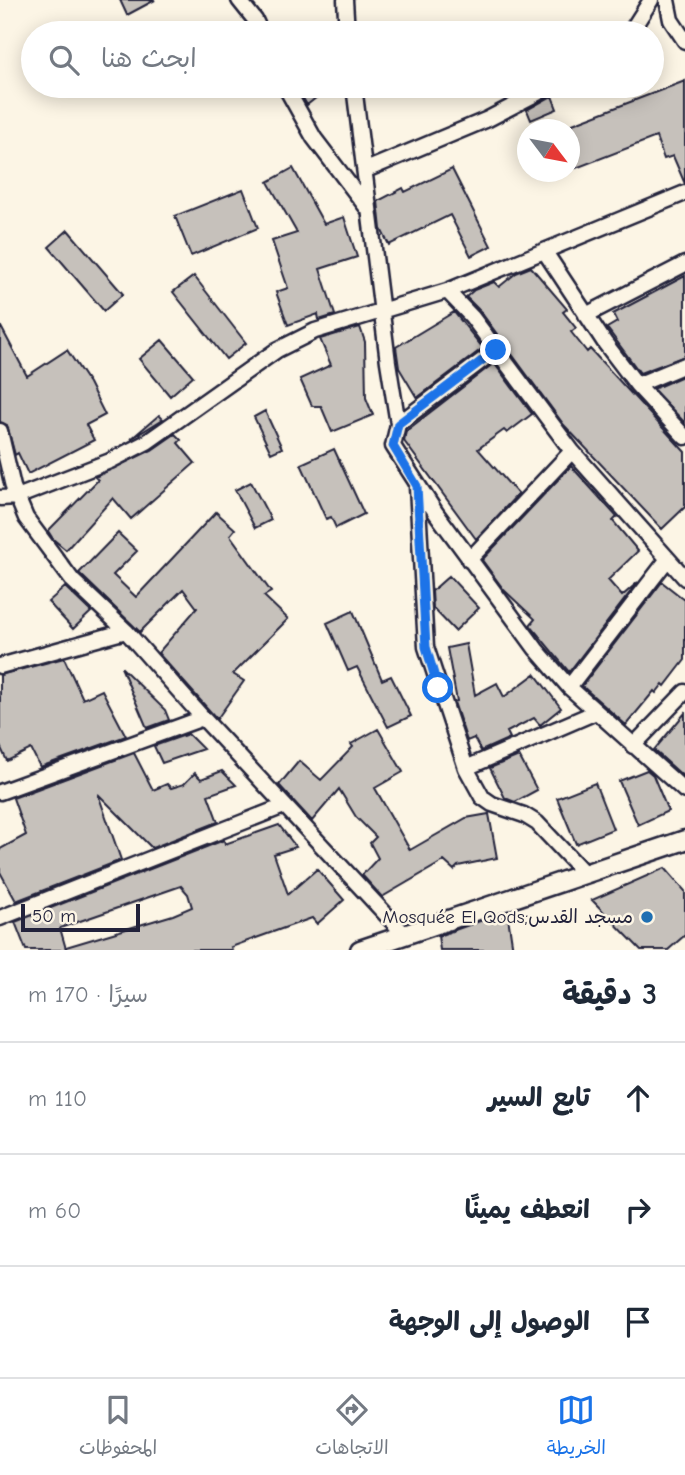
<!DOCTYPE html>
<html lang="ar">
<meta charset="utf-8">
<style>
:root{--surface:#fff;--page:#f6f6f7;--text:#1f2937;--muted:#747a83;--line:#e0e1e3;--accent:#1a73e8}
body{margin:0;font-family:"Comic Neue","Playpen Sans Arabic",sans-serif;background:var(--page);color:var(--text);direction:rtl}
.compass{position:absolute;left:517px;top:119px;width:63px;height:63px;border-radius:50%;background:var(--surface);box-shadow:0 4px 18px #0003;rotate:122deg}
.scale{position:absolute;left:21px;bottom:18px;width:119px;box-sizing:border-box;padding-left:7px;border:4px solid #22223b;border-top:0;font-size:19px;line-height:24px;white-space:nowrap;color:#22223b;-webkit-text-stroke:5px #fcf5e5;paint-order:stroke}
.stop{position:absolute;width:21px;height:21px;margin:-16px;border:5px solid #1a73e8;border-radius:50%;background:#fff}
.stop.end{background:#1a73e8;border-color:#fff;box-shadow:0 2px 7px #0008}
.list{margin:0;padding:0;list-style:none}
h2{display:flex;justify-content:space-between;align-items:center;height:91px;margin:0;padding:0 28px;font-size:30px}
h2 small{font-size:23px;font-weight:400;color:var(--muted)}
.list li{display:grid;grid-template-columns:46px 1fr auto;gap:21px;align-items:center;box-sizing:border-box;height:112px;padding:0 28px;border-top:2px solid var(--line)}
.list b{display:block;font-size:26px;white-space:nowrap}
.list em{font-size:23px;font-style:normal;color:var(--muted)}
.icon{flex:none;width:38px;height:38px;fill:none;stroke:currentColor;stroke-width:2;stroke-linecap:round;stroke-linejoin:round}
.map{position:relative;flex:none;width:685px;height:950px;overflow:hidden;direction:ltr}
.search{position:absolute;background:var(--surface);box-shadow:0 4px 18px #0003;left:21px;right:21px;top:21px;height:77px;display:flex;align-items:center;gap:18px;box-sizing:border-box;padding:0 24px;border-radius:38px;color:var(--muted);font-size:26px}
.sheet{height:427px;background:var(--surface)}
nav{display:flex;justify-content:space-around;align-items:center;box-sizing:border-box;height:98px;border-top:2px solid var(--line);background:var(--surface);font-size:19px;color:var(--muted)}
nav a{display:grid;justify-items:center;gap:4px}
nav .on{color:var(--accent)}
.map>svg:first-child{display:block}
</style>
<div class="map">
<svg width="685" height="950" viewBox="0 0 685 950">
<rect width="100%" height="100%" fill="#fcf5e5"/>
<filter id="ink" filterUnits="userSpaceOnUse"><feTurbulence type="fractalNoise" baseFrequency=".0143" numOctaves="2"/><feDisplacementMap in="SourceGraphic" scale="14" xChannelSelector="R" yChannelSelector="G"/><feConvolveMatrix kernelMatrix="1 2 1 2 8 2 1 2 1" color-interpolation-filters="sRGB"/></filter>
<g filter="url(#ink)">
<path fill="#c6c1bb" stroke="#22223b" stroke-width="2" fill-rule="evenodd" d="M 120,0 L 155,0 L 127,15 Z
M 685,81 L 685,184 L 673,156 L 664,159 L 656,137 L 576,168 L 570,151 L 570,125 Z
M 296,86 L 331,86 L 307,105 Z
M 552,96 L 557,109 L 531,120 L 527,110 Z
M 293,168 L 324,224 L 344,217 L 357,257 L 320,269 L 335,315 L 319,320 L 318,314 L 288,325 L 276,292 L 288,288 L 272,241 L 297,233 L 268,182 Z
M 452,169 L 491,246 L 471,256 L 450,215 L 389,245 L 381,229 L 378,201 L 403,188 L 405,192 Z
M 243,189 L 258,228 L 191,256 L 175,216 Z
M 68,230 L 123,294 L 104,311 L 49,247 Z
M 531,267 L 567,309 L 563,312 L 576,328 L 571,332 L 587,352 L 590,349 L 685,452 L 685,507 L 662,529 L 564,425 L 480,311 L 466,297 L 474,290 L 494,282 L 499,287 L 516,273 Z
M 194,276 L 246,343 L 226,359 L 173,292 Z
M 685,276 L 685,356 L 640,373 L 607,328 L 617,322 L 613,314 Z
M 454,312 L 483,348 L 417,398 L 399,368 L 396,347 Z
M 0,325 L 27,376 L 67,350 L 89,383 L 105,415 L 86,425 L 94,440 L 28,474 L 18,453 L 15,455 L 7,425 L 0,422 Z
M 360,327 L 365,342 L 366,398 L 373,415 L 332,432 L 321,406 L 312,406 L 300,379 L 331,365 L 320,339 Z
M 162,340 L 193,376 L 170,396 L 139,359 Z
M 494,363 L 532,414 L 507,433 L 504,430 L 478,449 L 518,494 L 476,539 L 404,441 L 406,431 Z
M 685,375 L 685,423 L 653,389 Z
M 265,411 L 282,448 L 271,453 L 254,417 Z
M 159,415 L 163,419 L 131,439 Z
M 175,434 L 181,440 L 178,443 L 195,463 L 131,519 L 113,498 L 66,550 L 53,539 L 48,531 L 98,480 L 95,477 L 152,450 Z
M 334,449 L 364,514 L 336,528 L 331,517 L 326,519 L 301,464 Z
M 571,466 L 617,517 L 613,521 L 638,551 L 608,580 L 622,596 L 638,582 L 569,672 L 530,625 L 535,619 L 504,590 L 482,560 Z
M 251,482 L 271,520 L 255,528 L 235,490 Z
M 216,512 L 235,529 L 230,535 L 271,592 L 264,596 L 288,619 L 233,674 L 244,681 L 217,719 L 158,653 L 197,608 L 183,589 L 140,632 L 79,573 L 118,533 L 137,551 L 113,575 L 136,597 Z
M 449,576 L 479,608 L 455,631 L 433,608 L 432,591 Z
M 662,582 L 685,600 L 685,660 L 665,686 L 663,684 L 656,693 L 654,691 L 626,725 L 582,686 Z
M 65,587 L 91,612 L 73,629 L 48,602 Z
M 353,611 L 382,680 L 391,676 L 411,716 L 388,727 L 357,667 L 348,671 L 327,623 Z
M 466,644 L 475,695 L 497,683 L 504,697 L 535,674 L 561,708 L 540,725 L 534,718 L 507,732 L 510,738 L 481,751 L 474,738 L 467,741 L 454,702 L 457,701 L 447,648 Z
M 64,658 L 83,699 L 102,690 L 126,736 L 40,767 L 31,749 L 7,761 L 0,746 L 0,675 Z
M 121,667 L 165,710 L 169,720 L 147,728 Z
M 685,713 L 685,778 L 654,750 Z
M 378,729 L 403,772 L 375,788 L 410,850 L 466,818 L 489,814 L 497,858 L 458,866 L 454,870 L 444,861 L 382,897 L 362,875 L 378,858 L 370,843 L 376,837 L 356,817 L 339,789 L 312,821 L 279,785 L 299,761 L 321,780 L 353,747 L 351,744 Z
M 188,734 L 203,749 L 162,763 L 154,746 Z
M 134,753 L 153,790 L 167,784 L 171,788 L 184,784 L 195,773 L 201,779 L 222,771 L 236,785 L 208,795 L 218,822 L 152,848 L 98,794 L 121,860 L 16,901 L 0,872 L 0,849 L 26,835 L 13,798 Z
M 519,756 L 537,790 L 515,802 L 505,798 L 490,768 Z
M 647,770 L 653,775 L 668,811 L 638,825 L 619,781 Z
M 595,783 L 613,829 L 576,844 L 557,798 Z
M 279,825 L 296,847 L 274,854 L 288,894 L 317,869 L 344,900 L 317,924 L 312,918 L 231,947 L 232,950 L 26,950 L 15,922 L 224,840 L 225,844 ZM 181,886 L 188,894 L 192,907 L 173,915 L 66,947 L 66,949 L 60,928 Z
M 665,868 L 685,891 L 685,935 L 668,950 L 641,950 L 592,900 Z
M 508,917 L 513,950 L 440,950 L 438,936 L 480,921 Z"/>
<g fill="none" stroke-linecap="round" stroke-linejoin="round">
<g stroke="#22223b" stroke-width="19">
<path id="minor" d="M 239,0 L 255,20 L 261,33
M 345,0 L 347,33
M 667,0 L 671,20 L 685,41
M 630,33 L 651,0
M 285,86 L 314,138 L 368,209
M 354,86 L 388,362 L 398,424 L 393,446 L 436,513 L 536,649 L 569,687 L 685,791
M 366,170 L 488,119 L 551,86
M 545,252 L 605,343 L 637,385 L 685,437
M 447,291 L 472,317 L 572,451 L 685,578
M 586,315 L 685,264
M 637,385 L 685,365
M 398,424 L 496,350
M 0,431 L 13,487 L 26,518 L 72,580 L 126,631 L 203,718 L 405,935
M 417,487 L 426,647 L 466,768 L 482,797 L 492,804 L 524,815 L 537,823 L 585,874
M 0,498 L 17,497 L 110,461 L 147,442 L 277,350 L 315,331 L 447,291 L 685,193
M 469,560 L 572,451
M 0,666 L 126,631
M 569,687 L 667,560
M 633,746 L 685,692
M 466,768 L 596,712
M 0,792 L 203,718
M 0,918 L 284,806"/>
</g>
<g stroke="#22223b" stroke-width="23">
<path id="tertiary" d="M 360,950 L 685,840"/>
</g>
<use href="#minor" stroke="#fcf5e5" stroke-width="14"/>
<use href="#tertiary" stroke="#fcf5e5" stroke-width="18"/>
</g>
</g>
<g fill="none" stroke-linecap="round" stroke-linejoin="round" filter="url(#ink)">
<path stroke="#1a73e8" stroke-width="9" d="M 438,688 L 426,647 L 417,486 L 393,446 L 398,424 L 496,350"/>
</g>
<circle fill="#1f6fb2" stroke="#fcf5e5" stroke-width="2.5" cx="647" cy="917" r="7"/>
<g text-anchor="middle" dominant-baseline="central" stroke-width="5" stroke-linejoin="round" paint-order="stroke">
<g font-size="19" fill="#22223b" stroke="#fcf5e5" text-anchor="end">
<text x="633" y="917">Mosquée El Qods;مسجد القدس</text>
</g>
</g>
</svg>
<svg class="compass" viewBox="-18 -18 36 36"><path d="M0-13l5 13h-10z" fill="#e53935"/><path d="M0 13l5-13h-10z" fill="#747a83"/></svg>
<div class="scale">50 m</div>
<div class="stop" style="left:438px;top:688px"></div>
<div class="stop end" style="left:496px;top:350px"></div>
<div class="search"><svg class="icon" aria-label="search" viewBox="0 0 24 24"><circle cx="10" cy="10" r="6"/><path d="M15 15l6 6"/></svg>ابحث هنا</div>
</div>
<section class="sheet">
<h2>3 دقيقة<small>سيرًا · 170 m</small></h2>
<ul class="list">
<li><svg class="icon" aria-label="ahead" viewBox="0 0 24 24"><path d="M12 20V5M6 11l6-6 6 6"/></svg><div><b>تابع السير</b></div><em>110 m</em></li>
<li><svg class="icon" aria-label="right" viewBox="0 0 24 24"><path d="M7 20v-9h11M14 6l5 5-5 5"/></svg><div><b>انعطف يمينًا</b></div><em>60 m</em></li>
<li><svg class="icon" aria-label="arrive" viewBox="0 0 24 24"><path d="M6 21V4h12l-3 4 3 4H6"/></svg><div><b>الوصول إلى الوجهة</b></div></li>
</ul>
</section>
<nav>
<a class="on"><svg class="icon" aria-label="map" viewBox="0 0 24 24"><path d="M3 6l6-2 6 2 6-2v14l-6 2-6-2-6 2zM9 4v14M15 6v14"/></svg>الخريطة</a>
<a><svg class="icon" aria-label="directions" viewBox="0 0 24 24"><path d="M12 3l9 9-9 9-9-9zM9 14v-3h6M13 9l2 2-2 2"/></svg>الاتجاهات</a>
<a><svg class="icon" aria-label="saved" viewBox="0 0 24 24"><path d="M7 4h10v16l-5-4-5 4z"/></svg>المحفوظات</a>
</nav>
